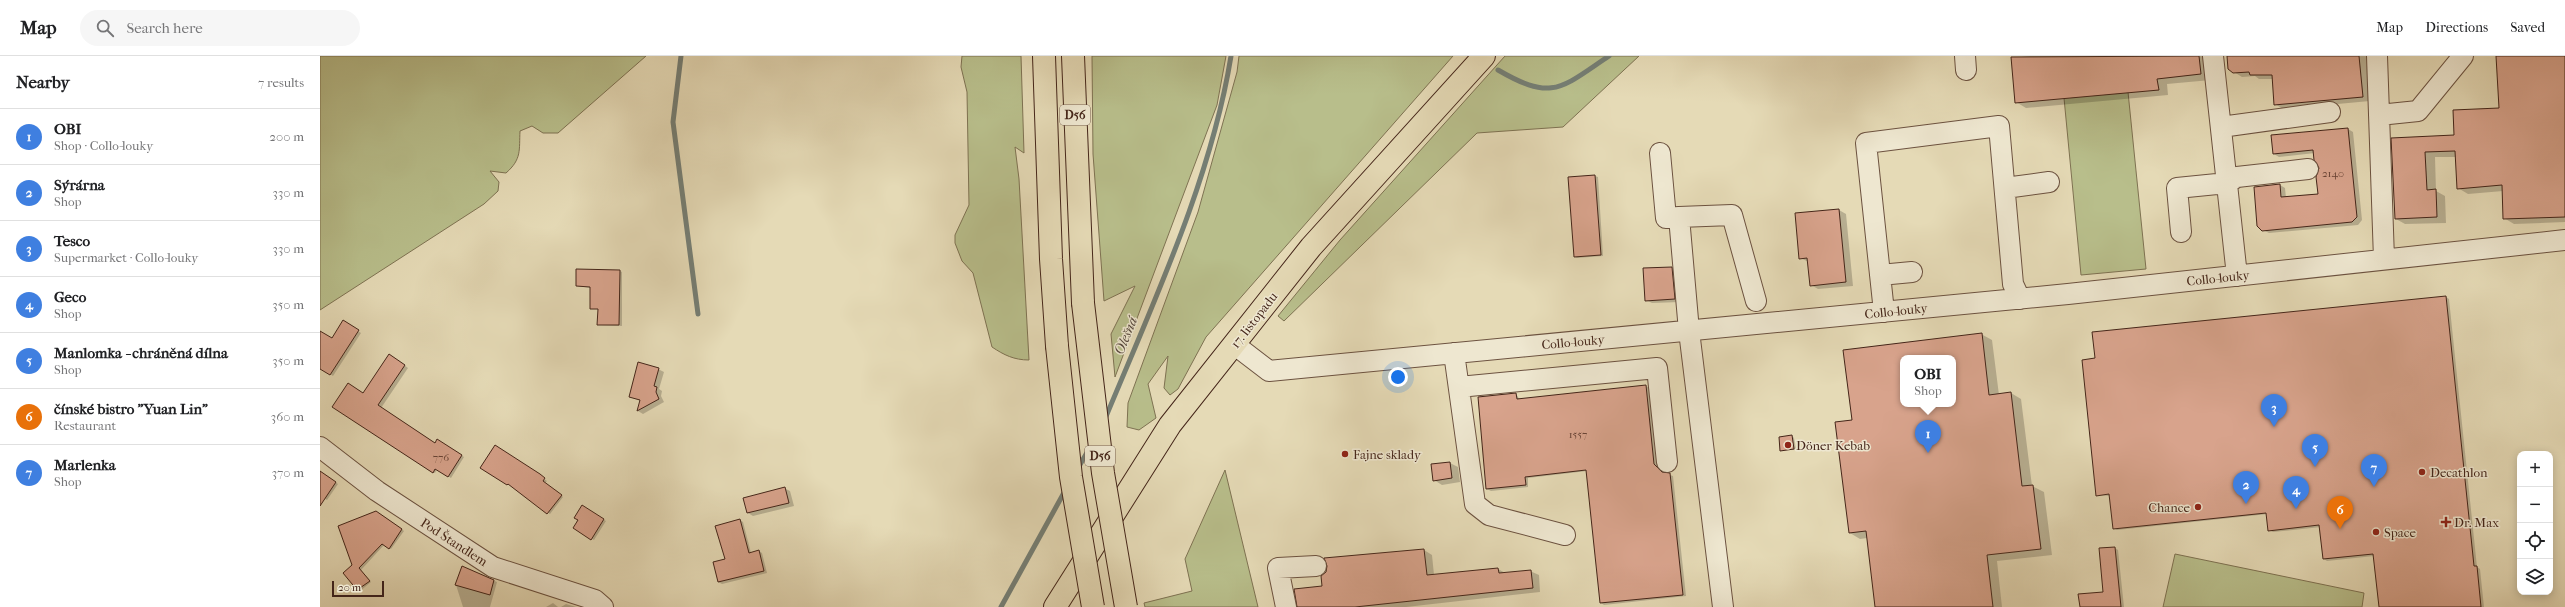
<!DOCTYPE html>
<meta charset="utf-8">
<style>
:root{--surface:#fff;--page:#f6f6f6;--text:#202124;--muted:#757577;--line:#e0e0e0;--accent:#db2777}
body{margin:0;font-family:"IM FELL French Canon",serif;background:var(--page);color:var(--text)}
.controls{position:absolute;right:12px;bottom:12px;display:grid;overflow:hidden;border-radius:8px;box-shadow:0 2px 10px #0003}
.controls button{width:36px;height:36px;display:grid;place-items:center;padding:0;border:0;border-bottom:1px solid var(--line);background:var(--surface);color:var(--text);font:20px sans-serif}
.scale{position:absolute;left:12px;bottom:10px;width:52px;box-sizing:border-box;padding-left:4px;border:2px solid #442519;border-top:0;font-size:11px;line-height:14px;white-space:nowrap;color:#442519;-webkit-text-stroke:3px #eee7d0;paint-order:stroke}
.you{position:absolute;left:1078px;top:321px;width:14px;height:14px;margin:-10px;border:3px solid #fff;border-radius:50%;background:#1a73e8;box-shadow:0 0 0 6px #1a73e833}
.badge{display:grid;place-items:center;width:26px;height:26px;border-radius:50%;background:var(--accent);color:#fff;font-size:13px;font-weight:700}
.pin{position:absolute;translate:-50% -33px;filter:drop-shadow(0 1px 2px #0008)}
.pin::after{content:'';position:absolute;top:21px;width:14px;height:12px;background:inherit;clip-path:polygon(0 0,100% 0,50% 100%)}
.popup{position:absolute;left:1580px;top:299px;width:56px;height:52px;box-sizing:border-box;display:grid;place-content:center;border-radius:8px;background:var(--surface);filter:drop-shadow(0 1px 3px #0005);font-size:13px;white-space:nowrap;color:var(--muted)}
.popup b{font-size:15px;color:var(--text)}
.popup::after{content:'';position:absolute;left:50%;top:100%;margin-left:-8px;border:8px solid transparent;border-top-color:var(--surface)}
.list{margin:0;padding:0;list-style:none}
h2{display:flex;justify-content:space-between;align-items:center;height:52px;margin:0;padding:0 16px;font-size:17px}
h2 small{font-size:13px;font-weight:400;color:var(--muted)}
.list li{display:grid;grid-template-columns:26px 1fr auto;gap:12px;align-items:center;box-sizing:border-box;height:56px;padding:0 16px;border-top:1px solid var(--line)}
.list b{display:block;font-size:15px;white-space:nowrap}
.list p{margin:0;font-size:13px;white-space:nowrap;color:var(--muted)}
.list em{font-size:13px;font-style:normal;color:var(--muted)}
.icon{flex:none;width:22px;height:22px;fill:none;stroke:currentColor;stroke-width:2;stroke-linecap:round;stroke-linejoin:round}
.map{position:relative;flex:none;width:2245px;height:551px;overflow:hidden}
header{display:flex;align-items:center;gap:24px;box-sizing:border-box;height:56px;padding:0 20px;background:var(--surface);border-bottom:1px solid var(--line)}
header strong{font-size:19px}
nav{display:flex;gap:22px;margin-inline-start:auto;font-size:14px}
.search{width:280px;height:36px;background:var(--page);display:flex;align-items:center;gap:10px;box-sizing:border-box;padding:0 14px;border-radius:22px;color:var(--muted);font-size:15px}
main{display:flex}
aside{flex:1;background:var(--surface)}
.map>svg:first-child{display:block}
</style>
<header>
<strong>Map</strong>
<div class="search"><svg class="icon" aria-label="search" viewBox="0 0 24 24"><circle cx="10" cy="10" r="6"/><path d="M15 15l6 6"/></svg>Search here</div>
<nav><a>Map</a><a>Directions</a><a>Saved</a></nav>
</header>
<main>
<aside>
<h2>Nearby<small>7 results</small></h2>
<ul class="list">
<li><span class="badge" style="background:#3f7fe0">1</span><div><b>OBI</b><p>Shop · Collo-louky</p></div><em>200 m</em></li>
<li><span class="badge" style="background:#3f7fe0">2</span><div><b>Sýrárna</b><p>Shop</p></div><em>330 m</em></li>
<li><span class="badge" style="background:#3f7fe0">3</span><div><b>Tesco</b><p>Supermarket · Collo-louky</p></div><em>330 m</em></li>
<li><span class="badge" style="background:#3f7fe0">4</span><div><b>Geco</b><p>Shop</p></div><em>350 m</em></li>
<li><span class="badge" style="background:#3f7fe0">5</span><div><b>Manlomka - chráněná dílna</b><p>Shop</p></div><em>350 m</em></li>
<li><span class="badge" style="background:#e8710a">6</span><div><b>čínské bistro &quot;Yuan Lin&quot;</b><p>Restaurant</p></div><em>360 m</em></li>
<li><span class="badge" style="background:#3f7fe0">7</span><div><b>Marlenka</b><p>Shop</p></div><em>370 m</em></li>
</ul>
</aside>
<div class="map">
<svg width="2245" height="551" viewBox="0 0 2245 551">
<rect width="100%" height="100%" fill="#e5dab6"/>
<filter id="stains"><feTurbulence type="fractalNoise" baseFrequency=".005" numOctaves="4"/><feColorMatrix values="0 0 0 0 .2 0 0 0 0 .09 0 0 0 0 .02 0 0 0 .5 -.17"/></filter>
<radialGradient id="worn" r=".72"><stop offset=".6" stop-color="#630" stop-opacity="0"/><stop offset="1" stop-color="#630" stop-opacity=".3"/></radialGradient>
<path fill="#b8be8b" stroke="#7e7252" d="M 0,0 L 326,0 L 238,77 L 223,77 L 212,70 L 200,75 C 199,94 202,103 186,117 L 170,115 L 179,126 L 178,135 L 164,148 L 0,254 Z
M 642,0 L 701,0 L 704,97 L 695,91 L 699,123 L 709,304 C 694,304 684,299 672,291 L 653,217 L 642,205 L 635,187 L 635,179 L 649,149 L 647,36 L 641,11 Z
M 772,0 L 906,0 L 897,49 L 795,321 L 791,278 L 815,230 L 784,245 L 773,98 Z
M 919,0 L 1133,0 L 886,281 L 858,333 L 850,339 L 844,332 L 848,300 L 828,328 L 836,362 L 819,374 L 807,371 L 808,347 L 878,156 L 917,16 Z
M 1185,0 L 1319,0 L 1243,71 L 1157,77 L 964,265 L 958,260 L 1020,184 Z
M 1808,36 L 1826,213 L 1761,219 L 1744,42 Z
M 905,414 L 938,551 L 825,551 L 824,547 L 872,535 L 865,503 Z
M 1855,498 L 2044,537 L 2042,551 L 1843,551 Z"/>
<path fill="#0003" fill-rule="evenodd" d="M 1710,0 L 1888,0 L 1891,24 L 1847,28 L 1848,39 L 1706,52 L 1696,46 L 1692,2 Z
M 1909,0 L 2046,0 L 2050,45 L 1963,53 L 1955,48 L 1953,23 L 1939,23 L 1935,20 L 1922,21 L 1914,16 Z
M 2177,0 L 2245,0 L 2245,166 L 2194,168 L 2184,162 L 2183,135 L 2148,138 L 2138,132 L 2136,101 L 2115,101 L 2116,135 L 2125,140 L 2126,167 L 2085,168 L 2076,163 L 2072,83 L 2135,80 L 2180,53 Z
M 2028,73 L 2033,76 L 2042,164 L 2038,169 L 1949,177 L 1943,174 L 1960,129 L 1965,132 L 1966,142 L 1999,138 L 2000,111 L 1995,97 L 1959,101 L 1954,98 Z
M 1275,120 L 1278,121 L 1283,200 L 1257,202 L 1255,201 L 1249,122 Z
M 1519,154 L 1526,158 L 1533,230 L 1498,233 L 1491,229 L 1489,206 L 1480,202 Z
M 1352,212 L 1357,215 L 1360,246 L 1332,247 L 1326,244 Z
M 300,215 L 302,216 L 302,270 L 281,269 L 278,268 L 279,253 L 271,252 L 271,232 L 257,230 Z
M 2126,241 L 2129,243 L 2157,511 L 2160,513 L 2164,551 L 2060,551 L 2054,500 L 2007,505 L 2004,503 L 2001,471 L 1953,476 L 1949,474 L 1948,458 L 1797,474 L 1794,472 L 1791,440 L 1777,439 Z
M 24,266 L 41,277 L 13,320 L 0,311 L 0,282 L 12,284 Z
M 1661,278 L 1672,284 L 1679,339 L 1691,337 L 1701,343 L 1712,430 L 1724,436 L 1732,499 L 1677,505 L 1682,551 L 1556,551 L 1547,482 L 1540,483 L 1530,477 L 1533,365 L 1524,295 ZM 1583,302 L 1633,302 L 1633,348 L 1583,348 Z
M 73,301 L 88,312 L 57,358 L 54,356 Z
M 338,313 L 344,316 L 339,333 L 342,335 L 341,340 L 344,346 L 323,358 L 318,355 L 321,345 L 310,341 Z
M 1326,330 L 1329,332 L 1337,411 L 1343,417 L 1353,420 L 1366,540 L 1284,549 L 1281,547 L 1267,415 L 1208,422 L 1208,431 L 1171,435 L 1167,433 L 1159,342 L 1196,338 L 1200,344 Z
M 53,376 L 115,388 L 118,385 L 144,401 L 131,422 L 117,413 L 115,417 Z
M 1472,380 L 1474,382 L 1476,394 L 1461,394 Z
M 175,391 L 227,425 L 225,427 L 243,441 L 230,458 L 190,429 L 162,412 Z
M 1130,407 L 1138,411 L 1140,426 L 1122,429 L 1114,424 Z
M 0,415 L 18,428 L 7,444 L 0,440 Z
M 464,432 L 470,435 L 474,450 L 433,460 L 428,457 Z
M 262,451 L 286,465 L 274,484 L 254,472 Z
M 59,457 L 84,475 L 71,493 L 64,489 L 41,514 L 51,526 L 40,535 L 24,517 L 34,509 Z
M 420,464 L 423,466 L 431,497 L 439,495 L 442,497 L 447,517 L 402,528 L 398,526 Z
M 1795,492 L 1798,494 L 1804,551 L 1761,551 L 1784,536 Z
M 1104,494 L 1112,499 L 1114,519 L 1178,513 L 1187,518 L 1210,515 L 1219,519 L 1220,536 L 1086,551 L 977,551 L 1003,531 L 1009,510 L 1005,503 Z
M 142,511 L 177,526 L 170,551 L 143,551 L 136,529 Z
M 233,547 L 238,551 L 226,551 Z
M 246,548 L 256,551 L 241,551 Z"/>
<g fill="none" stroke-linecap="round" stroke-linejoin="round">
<path stroke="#757e74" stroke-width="5" d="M 361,0 L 353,66 L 378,258
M 1178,14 C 1233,46 1241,32 1289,0
M 785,363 C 833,247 891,124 911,0
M 758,412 L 772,388
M 681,551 L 746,433"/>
</g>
<path fill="#d8a38c" stroke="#442519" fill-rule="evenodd" d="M 1879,0 L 1881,18 L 1837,23 L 1839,34 L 1695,47 L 1691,1 Z
M 1907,0 L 2039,0 L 2043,41 L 1954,49 L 1952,19 L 1930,19 L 1929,16 L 1913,17 L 1908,13 Z
M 2176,0 L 2245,0 L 2245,161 L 2183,163 L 2182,129 L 2137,133 L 2135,95 L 2105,96 L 2107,134 L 2116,133 L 2117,161 L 2075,163 L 2071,82 L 2134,79 L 2133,54 L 2179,52 Z
M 2028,72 L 2037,161 L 2032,166 L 1942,175 L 1937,170 L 1934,131 L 1960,128 L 1961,141 L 1998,138 L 1996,121 L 1999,112 L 1994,104 L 1993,94 L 1953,98 L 1951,79 Z
M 1275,119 L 1281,199 L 1254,201 L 1248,121 Z
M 1519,153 L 1526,226 L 1490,230 L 1487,202 L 1479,203 L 1475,157 Z
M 1352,211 L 1355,243 L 1325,245 L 1323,212 Z
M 256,213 L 300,214 L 299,269 L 277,269 L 278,253 L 270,253 L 270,231 L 256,230 Z
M 2126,240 L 2154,510 L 2157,510 L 2161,551 L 2059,551 L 2053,498 L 2003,503 L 1999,469 L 1948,475 L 1946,457 L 1793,473 L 1789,438 L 1776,440 L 1762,304 L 1775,302 L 1772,276 Z
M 23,264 L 39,274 L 10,319 L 0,313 L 0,275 L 12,282 Z
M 1662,277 L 1669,339 L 1691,336 L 1702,430 L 1713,429 L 1721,493 L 1667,499 L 1673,551 L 1555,551 L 1546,475 L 1529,477 L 1515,366 L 1532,364 L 1523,294 ZM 1583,302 L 1633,302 L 1633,348 L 1583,348 Z
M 69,298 L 85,309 L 58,349 L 115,387 L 117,383 L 142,399 L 128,421 L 115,413 L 113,417 L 12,351 L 28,327 L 43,337 Z
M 318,306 L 339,312 L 334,330 L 337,331 L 336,336 L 339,343 L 317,355 L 320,344 L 309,341 Z
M 1326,329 L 1334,408 L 1342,416 L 1350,417 L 1363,539 L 1280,547 L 1266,414 L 1205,421 L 1206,429 L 1166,433 L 1158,341 L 1196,337 L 1197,343 Z
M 1472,379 L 1474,393 L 1460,395 L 1459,381 Z
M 175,389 L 220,418 L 225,422 L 223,425 L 242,439 L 227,458 L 188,428 L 187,429 L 160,412 Z
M 1130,406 L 1132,422 L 1113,425 L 1111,408 Z
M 0,415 L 16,426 L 0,450 Z
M 465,431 L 469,447 L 427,457 L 423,442 Z
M 262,449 L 284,463 L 271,484 L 253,472 L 258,464 L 254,462 Z
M 56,455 L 82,473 L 69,493 L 62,488 L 39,512 L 50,525 L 37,534 L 23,517 L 32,509 L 18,470 Z
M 420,463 L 429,497 L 439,494 L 444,515 L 398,526 L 393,506 L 405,503 L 395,470 Z
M 1795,491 L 1801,551 L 1760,551 L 1758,538 L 1783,536 L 1779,492 Z
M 1104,493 L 1107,519 L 1178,512 L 1179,517 L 1211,514 L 1213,532 L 1035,551 L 977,551 L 974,533 L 1002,530 L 1001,520 L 1006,516 L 1007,510 L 1004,502 Z
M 142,510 L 174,524 L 170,539 L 135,529 Z"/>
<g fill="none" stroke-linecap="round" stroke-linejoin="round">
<g stroke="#6c5240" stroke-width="22">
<path id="minor" d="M 1645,0 L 1646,14
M 1893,0 L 1917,220
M 2057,0 L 2064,203
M 2059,59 L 2098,55 L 2143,0
M 1901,71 L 2010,56
M 1340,97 L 1346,162 L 1359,161 L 1369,275 L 1403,551
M 1685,132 L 1729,126
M 1359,161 L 1412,159 L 1436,245
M 1861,176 L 1857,132 L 1907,127 L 1917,121 L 1988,113
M 1560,219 L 1592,216
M 1564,256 L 1546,87 L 1679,70 L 1693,228 L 1700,243
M 915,289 L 949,315 L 1748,238 L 2245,184
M 1134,297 L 1155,448 L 1169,459 L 1245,479
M 1139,331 L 1337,312 L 1347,406
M 0,391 L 57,435 L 173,511 L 275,544 L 283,551
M 966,551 L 958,512 L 996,510"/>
</g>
<g stroke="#442519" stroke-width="24">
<path id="major" d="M 735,551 L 850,369 L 991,191 L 1164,0"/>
</g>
<g stroke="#442519" stroke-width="24">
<path id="highway" d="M 724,0 L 731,203 L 737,290
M 753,0 L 763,247"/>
</g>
<use href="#minor" stroke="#eee7d0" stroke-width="20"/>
<use href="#major" stroke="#e5dab6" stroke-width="22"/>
<use href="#highway" stroke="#e5dab6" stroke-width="22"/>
<g stroke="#442519" stroke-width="24" stroke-linecap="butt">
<path id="highway-bridge" d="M 763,247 L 783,417 L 806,551
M 737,290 L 751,421 L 773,551"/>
</g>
<use href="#highway-bridge" stroke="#e5dab6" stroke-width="22"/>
</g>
<g fill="#8f2418" stroke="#eee7d0" stroke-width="1.5">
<circle cx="1468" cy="389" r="4"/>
<circle cx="1025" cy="398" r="4"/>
<circle cx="2102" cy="416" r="4"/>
<circle cx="1878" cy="451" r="4"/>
<path d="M2124 460h4v4h4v4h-4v4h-4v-4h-4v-4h4z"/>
<circle cx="2056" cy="476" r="4"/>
</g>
<g text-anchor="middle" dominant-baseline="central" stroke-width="3" stroke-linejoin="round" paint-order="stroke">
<g font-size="11" fill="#694436">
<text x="2013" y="117">2140</text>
<text x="1258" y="378">1557</text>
<text x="121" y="401">776</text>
</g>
<g fill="#eee7d0" stroke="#775f50" stroke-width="1">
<rect x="740" y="49" width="30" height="20" rx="3"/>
<rect x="765" y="390" width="30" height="20" rx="3"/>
</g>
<g font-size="12" font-weight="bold" fill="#442519">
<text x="755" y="59">D56</text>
<text x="780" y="400">D56</text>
</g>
<g font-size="13" fill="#442519" stroke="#eee7d0">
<text transform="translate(1898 222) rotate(-6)">Collo-louky</text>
<text transform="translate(1576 255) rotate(-6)">Collo-louky</text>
<text transform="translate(934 264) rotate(-52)">17. listopadu</text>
<text transform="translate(1253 286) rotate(-5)">Collo-louky</text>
<text transform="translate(134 486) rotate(33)">Pod Štandlem</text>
</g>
<g font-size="13" fill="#442519" stroke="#eee7d0" text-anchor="start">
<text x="1476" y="389">Döner Kebab</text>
<text x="1033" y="398">Fajne sklady</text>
<text x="2110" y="416">Decathlon</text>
<text x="1870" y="451" text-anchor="end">Chance</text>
<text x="2134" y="466">Dr. Max</text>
<text x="2064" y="476">Space</text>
</g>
<g font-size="14" font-style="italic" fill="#584a3f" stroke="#eee7d0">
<text transform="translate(806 280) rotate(-68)">Olešná</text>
</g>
</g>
<rect width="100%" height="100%" filter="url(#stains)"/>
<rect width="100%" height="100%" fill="url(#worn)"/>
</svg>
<div class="controls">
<button>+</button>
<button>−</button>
<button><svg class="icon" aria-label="locate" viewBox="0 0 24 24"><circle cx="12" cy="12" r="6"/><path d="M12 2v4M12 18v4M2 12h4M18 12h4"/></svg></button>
<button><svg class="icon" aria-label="layers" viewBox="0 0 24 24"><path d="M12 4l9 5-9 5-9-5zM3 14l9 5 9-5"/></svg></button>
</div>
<div class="scale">20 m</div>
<div class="you"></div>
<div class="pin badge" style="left:1608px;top:397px;background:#3f7fe0">1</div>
<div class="popup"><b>OBI</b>Shop</div>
<div class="pin badge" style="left:1926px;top:448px;background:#3f7fe0">2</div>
<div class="pin badge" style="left:1954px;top:371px;background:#3f7fe0">3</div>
<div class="pin badge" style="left:1976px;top:453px;background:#3f7fe0">4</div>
<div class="pin badge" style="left:1995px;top:411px;background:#3f7fe0">5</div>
<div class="pin badge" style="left:2020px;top:473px;background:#e8710a">6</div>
<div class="pin badge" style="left:2054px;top:431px;background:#3f7fe0">7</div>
</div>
</main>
